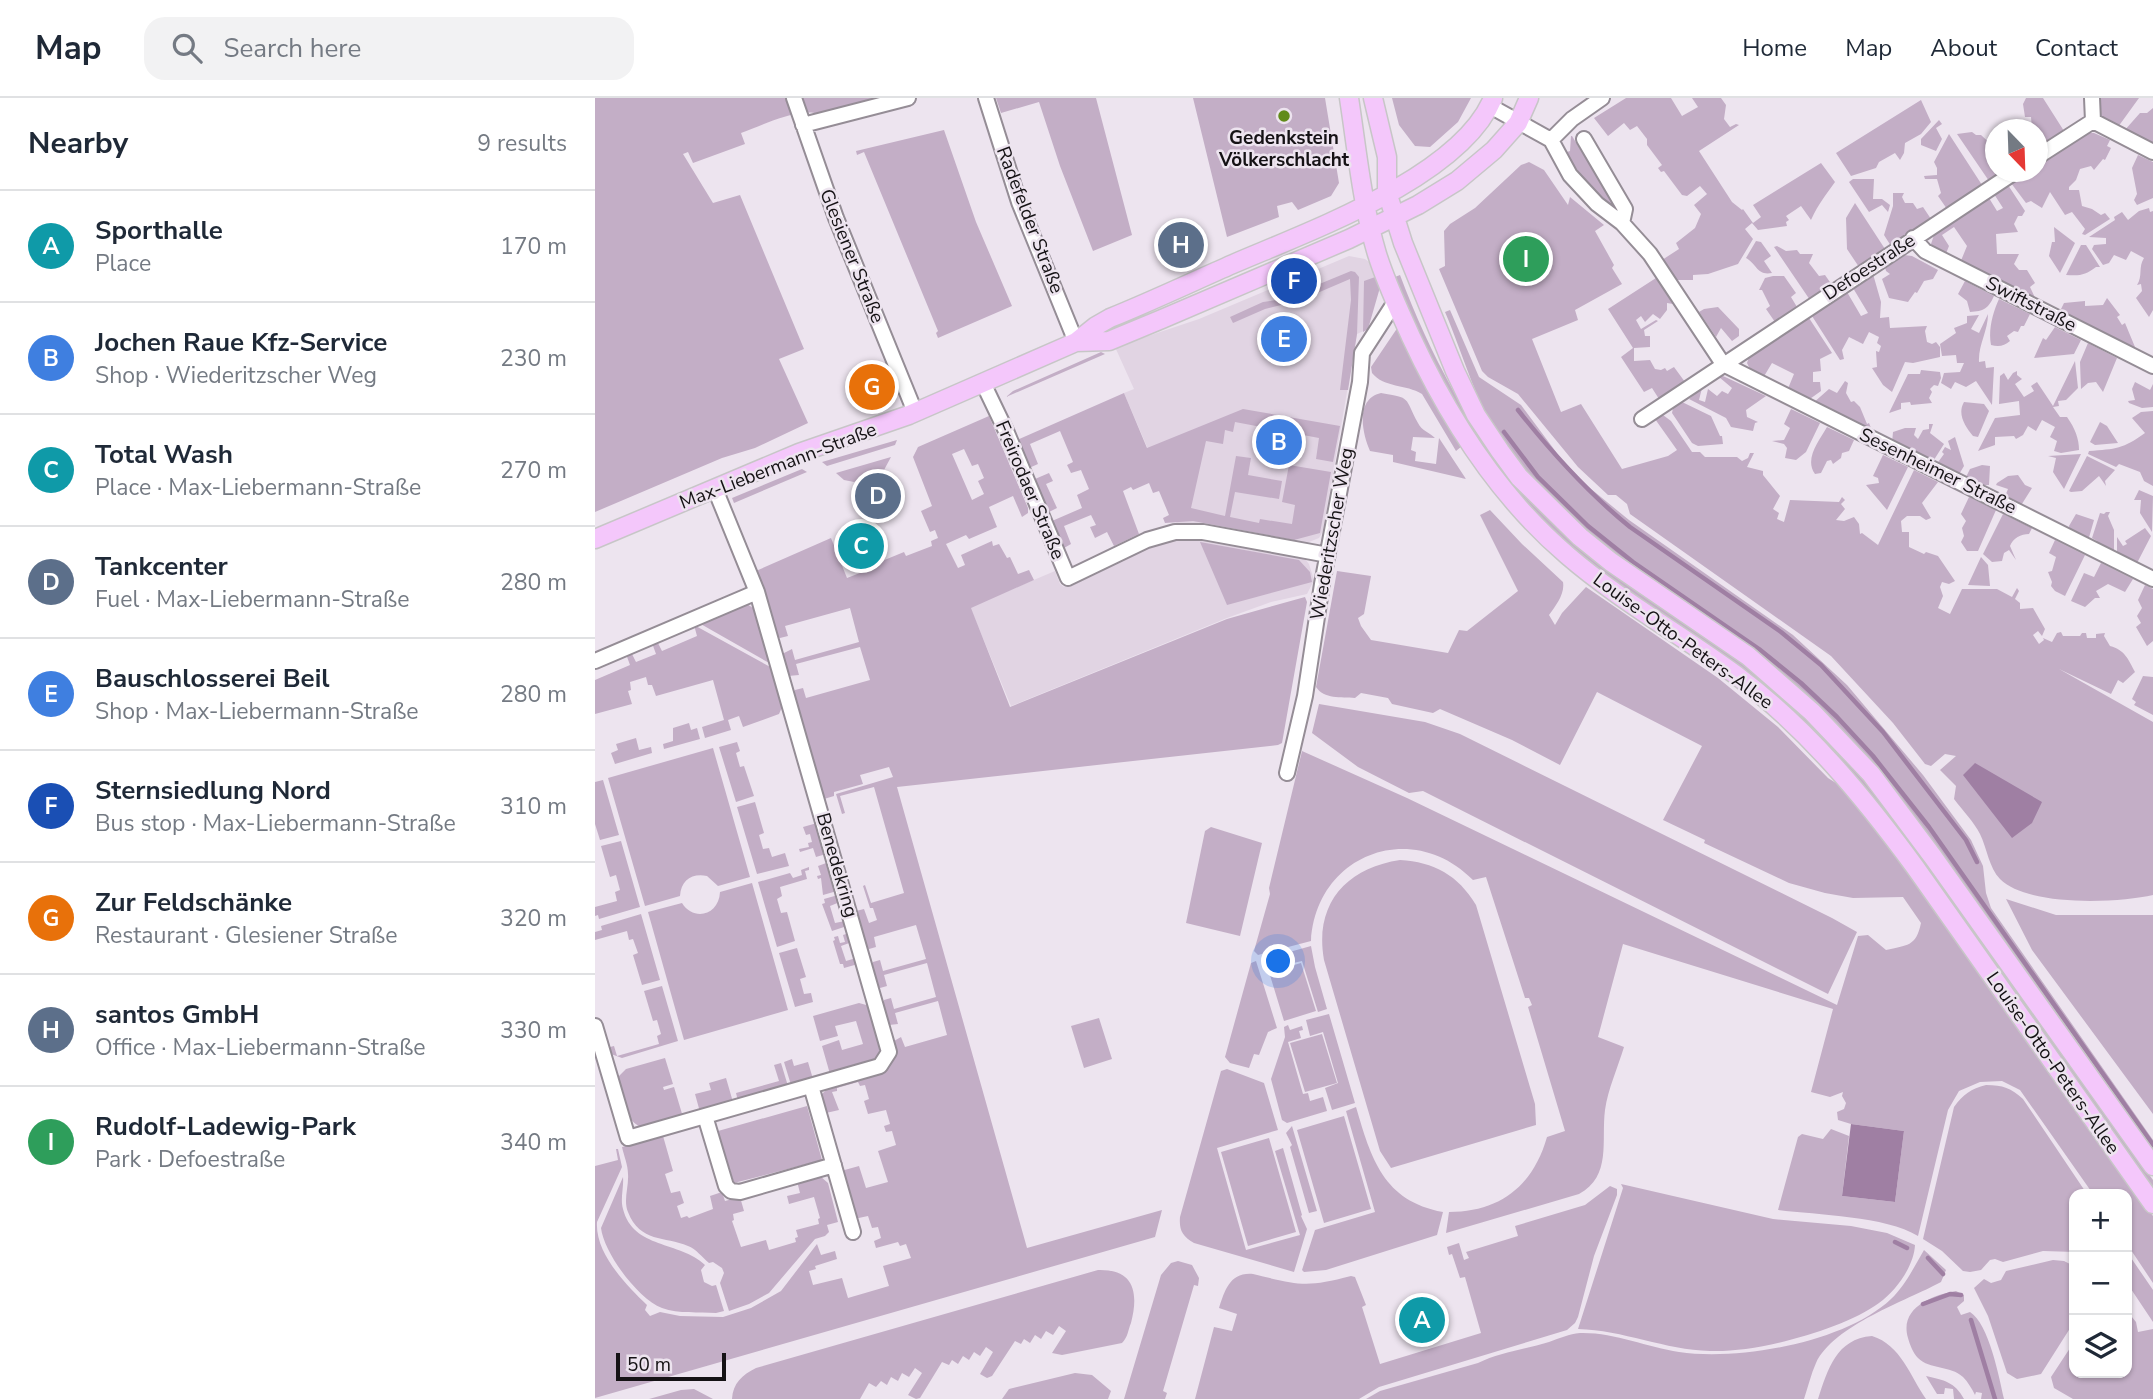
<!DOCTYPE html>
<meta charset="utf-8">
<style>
:root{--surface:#fff;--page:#f2f2f3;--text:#1f2937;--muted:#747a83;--line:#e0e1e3;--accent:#b45309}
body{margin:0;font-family:"Nunito Sans",sans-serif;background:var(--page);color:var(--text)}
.controls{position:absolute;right:21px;bottom:21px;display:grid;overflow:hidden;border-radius:14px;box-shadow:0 2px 5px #0004}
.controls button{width:63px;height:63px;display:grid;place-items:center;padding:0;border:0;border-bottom:2px solid var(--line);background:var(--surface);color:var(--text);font:35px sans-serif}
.compass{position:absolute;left:1390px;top:21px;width:63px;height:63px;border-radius:50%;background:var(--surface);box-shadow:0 2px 5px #0004;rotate:157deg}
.scale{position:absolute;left:21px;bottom:18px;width:110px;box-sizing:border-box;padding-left:7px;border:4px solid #151215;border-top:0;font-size:19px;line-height:24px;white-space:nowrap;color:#151215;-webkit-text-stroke:5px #ede4ef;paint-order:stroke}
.you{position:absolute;left:684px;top:864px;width:24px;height:24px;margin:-18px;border:5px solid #fff;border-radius:50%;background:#1a73e8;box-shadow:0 0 0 10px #1a73e833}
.badge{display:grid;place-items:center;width:46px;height:46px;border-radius:50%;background:var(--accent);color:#fff;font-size:23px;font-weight:700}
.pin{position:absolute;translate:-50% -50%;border:4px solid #fff;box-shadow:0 2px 7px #0006}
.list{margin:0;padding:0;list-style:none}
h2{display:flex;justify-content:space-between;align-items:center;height:91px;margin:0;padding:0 28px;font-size:30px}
h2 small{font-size:23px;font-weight:400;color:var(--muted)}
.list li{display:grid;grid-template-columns:46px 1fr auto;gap:21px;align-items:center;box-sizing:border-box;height:112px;padding:0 28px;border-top:2px solid var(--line)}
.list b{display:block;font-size:26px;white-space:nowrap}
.list p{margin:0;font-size:23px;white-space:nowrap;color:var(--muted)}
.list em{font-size:23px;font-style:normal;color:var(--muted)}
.icon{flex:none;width:38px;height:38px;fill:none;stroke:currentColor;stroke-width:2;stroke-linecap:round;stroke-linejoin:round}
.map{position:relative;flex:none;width:1558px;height:1301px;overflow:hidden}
header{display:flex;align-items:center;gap:42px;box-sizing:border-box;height:98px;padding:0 35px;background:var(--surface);border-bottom:2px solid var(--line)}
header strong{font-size:33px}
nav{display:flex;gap:38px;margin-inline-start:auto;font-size:24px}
.search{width:490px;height:63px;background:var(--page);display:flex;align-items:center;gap:18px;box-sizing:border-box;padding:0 24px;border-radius:21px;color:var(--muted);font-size:26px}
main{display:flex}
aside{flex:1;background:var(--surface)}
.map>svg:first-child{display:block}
</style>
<header>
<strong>Map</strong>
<div class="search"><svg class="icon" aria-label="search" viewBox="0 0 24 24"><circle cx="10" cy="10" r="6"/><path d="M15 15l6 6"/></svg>Search here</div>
<nav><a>Home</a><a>Map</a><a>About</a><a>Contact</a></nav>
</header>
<main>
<aside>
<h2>Nearby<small>9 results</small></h2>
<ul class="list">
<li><span class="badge" style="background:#0f9aa8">A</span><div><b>Sporthalle</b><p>Place</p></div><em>170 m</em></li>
<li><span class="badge" style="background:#3f7fe0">B</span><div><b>Jochen Raue Kfz-Service</b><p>Shop · Wiederitzscher Weg</p></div><em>230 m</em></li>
<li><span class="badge" style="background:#0f9aa8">C</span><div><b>Total Wash</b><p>Place · Max-Liebermann-Straße</p></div><em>270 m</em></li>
<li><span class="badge" style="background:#5c6f8a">D</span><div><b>Tankcenter</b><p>Fuel · Max-Liebermann-Straße</p></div><em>280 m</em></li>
<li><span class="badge" style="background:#3f7fe0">E</span><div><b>Bauschlosserei Beil</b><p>Shop · Max-Liebermann-Straße</p></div><em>280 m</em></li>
<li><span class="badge" style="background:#1a4fb4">F</span><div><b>Sternsiedlung Nord</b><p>Bus stop · Max-Liebermann-Straße</p></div><em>310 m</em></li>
<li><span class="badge" style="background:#e8710a">G</span><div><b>Zur Feldschänke</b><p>Restaurant · Glesiener Straße</p></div><em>320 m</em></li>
<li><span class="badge" style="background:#5c6f8a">H</span><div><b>santos GmbH</b><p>Office · Max-Liebermann-Straße</p></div><em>330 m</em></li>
<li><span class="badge" style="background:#2e9e5b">I</span><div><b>Rudolf-Ladewig-Park</b><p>Park · Defoestraße</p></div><em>340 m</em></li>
</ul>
</aside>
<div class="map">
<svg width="1558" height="1301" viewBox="0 0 1558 1301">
<rect width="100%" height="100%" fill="#ede4ef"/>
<path fill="#e1d4e3" d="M 754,158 L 770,161 L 777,166 L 783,178 L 773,231 L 762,236 L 728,433 L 724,440 L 709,446 L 582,428 L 579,412 L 529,295 L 539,291 L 520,249 L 604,221 Z
M 585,440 L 599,440 L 700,458 L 710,461 L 714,466 L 719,482 L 712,496 L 676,504 L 632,520 L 416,608 L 375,509 L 460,473 L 465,486 L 469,489 L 476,488 L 565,445 Z"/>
<path fill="#c3aec6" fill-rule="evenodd" d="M 0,0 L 292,0 L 225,16 C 202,9 169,27 146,35 L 150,46 L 98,65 L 93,54 L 88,56 L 118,105 L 145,97 L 209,251 L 184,261 L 213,325 L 160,350 L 127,360 L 0,414 Z
M 401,0 L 501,0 L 537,137 L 498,153 L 465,68 L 444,4 L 406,15 Z
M 598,0 L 730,0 L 744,85 L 736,98 L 703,112 L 697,104 L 682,108 L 684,119 L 632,139 Z
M 797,0 L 876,0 L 863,24 L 835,49 L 820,48 L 804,27 Z
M 1031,0 L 1076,0 L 1087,18 L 1103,9 L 1097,0 L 1126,0 L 1131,7 L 1129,21 L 1135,29 L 1141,26 L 1144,27 L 1104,53 L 1137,104 L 1147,112 L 1148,111 L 1158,125 L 1166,119 L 1158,107 L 1226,65 L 1240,84 C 1230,98 1224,105 1216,122 L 1206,108 L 1191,118 L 1194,122 L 1191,124 L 1192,128 L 1163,132 L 1157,125 L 1150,131 L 1158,141 L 1143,166 L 1113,176 L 1098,177 L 1098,182 L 1081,182 L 1067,162 L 1084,151 L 1081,145 L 1100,130 L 1106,116 L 1099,107 L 1112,96 L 1105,88 L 1092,98 L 1087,97 L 1069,73 L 1066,74 L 1063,70 L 1067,67 L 1052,47 L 1052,41 L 1042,28 L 1035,32 L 1029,25 L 1013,38 L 999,20 Z
M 1431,0 L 1448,0 L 1469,33 L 1443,50 L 1442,32 L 1437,31 L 1436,19 L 1430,19 L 1428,6 Z
M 1504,0 L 1544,0 L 1523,29 L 1505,19 Z
M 1326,2 L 1336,24 L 1326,36 L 1310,45 L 1309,55 L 1305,62 L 1300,55 L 1284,64 L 1281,70 L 1256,78 L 1241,55 Z
M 1558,10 L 1558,47 L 1529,33 L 1545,15 L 1552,15 Z
M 1344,22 L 1347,26 L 1341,30 L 1347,41 L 1341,53 L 1326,47 L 1326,41 Z
M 349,32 L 381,124 L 417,208 L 343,240 L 341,235 L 343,233 L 269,54 L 262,57 L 261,53 Z
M 1377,34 L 1381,37 L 1386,37 L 1400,50 L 1400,74 L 1408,74 L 1394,83 L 1362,36 Z
M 1492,35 L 1499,35 L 1515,42 L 1512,48 L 1516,50 L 1510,62 L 1508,61 L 1499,72 L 1496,68 L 1485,71 L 1481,82 L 1474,89 L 1474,92 L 1484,92 L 1487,108 L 1497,111 L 1506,117 L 1510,115 L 1515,121 L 1490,137 L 1487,136 L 1490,131 L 1477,114 L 1470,117 L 1455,94 L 1447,110 L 1436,103 L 1431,105 L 1416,85 L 1434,74 L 1442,74 L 1443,68 Z
M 1354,36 L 1387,87 L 1352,111 L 1343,98 L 1346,95 L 1342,81 L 1330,81 L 1329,78 L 1342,77 L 1342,70 L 1339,64 Z
M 976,38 L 977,38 L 1023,113 L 992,90 L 969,55 L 975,53 Z
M 1543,57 L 1558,64 L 1558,100 L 1542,107 L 1539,102 L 1542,96 L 1537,70 Z
M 934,64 L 949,72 L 973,107 L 975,99 L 1009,127 L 1000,133 L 1019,167 L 1017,170 L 1027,186 L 980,212 L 983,222 L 937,241 L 966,314 L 986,306 L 1027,371 L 1073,358 L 1082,352 L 1060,321 L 1068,317 L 1076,323 L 1097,354 L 1105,354 L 1110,359 L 1142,359 L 1147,363 L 1153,360 L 1155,355 L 1159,355 L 1152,369 L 1168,373 L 1168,377 L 1185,398 L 1178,411 L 1184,415 L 1182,421 L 1189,424 L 1195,402 L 1244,404 L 1247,399 L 1250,402 L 1246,406 L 1250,411 L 1241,422 L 1249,423 L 1259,419 L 1264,426 L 1265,436 L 1267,435 L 1283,447 L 1319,372 L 1343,384 L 1327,405 L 1336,420 L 1331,422 L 1325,418 L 1312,418 L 1306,423 L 1307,434 L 1314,434 L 1314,449 L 1329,456 L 1331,454 L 1343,458 L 1360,483 L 1354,486 L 1347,484 L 1345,489 L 1348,498 L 1343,510 L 1355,516 L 1367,491 L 1402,491 L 1417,499 L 1422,490 L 1424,493 L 1420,501 L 1425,505 L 1425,511 L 1438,510 L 1450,531 L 1447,538 L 1443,533 L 1438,537 L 1444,546 L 1449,542 L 1448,540 L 1457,544 L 1462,535 L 1466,534 L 1468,538 L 1485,538 L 1487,535 L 1491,535 L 1492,540 L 1501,540 L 1501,536 L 1510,535 L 1509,538 L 1515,548 C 1530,552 1533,561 1540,574 L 1528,585 L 1523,582 L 1516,596 L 1464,571 L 1558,624 L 1558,797 C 1523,805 1433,809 1405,781 C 1394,770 1392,750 1385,736 C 1379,724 1368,713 1359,701 L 1361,688 L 1345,672 L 1361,658 L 1350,656 L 1336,668 L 1330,666 L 1298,625 L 1236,558 L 1035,416 L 1032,406 L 1021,397 L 1013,397 L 983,369 L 923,296 L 893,279 L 887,273 L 844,171 L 850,168 L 849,133 L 855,126 L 880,110 L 926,67 Z
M 1258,81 L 1279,81 L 1278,101 L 1287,101 L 1295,107 L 1293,114 L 1287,107 L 1274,114 L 1254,84 Z
M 1413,87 L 1430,113 L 1427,118 L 1423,118 L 1419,126 L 1423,134 L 1401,136 L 1402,156 L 1424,156 L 1419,166 L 1424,172 L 1432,172 L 1440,185 L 1435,189 L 1442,204 L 1365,165 L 1372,148 L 1359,129 L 1347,137 L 1354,148 L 1350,158 L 1336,146 L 1339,137 L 1394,100 L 1402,113 L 1408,110 L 1399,96 Z
M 1298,95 L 1309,95 L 1307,99 L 1310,105 L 1318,105 L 1322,111 L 1328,109 L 1336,121 L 1296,148 L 1289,137 L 1298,108 Z
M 1260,105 L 1290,151 L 1264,169 L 1252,151 L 1251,120 Z
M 1554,110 L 1555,114 L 1558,113 L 1558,212 L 1554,219 L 1541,200 L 1547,193 L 1546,186 L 1542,187 C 1548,178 1543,169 1549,160 L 1536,153 L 1531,162 L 1519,157 L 1514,165 L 1508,167 L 1497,151 L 1499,147 L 1511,146 L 1511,140 L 1494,139 L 1520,122 L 1519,119 L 1527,114 L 1533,122 L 1544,113 Z
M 1459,129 L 1480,145 L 1465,175 L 1454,158 L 1457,144 L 1460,144 Z
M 1161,143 L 1166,144 L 1176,158 L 1169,163 L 1177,175 C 1162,178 1162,166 1151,160 Z
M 1486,147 L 1491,147 L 1505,169 L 1501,169 C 1490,177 1486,178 1471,177 Z
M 1182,148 L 1191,153 L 1202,152 L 1205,156 L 1218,156 L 1214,165 L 1224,178 L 1230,177 L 1237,187 L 1215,202 L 1179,149 Z
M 1309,157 L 1317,158 L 1343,172 L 1338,181 L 1329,183 L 1322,195 L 1320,194 L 1313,204 L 1294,200 L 1287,181 L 1295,176 L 1291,173 L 1290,169 Z
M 756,173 L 760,174 L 764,179 L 762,236 L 753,292 L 745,292 L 756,202 L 755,181 L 706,202 L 670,211 L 638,225 L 635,219 L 668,204 L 688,201 Z
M 1278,176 L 1286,204 L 1285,220 L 1294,219 L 1295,230 L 1332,228 L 1330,233 L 1332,244 L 1337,246 L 1341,244 L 1345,249 L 1345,259 L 1318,265 L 1310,264 L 1297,294 L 1288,287 L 1277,270 L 1282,269 L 1281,253 L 1284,254 L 1286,248 L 1282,245 L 1284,239 L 1274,234 L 1268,246 L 1254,239 L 1247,252 L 1249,261 L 1245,262 L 1217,218 L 1252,194 L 1266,218 L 1273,215 L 1258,190 Z
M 805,177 C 848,291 912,398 1012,471 C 1079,520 1156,561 1214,621 C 1281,690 1335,769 1391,847 C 1446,926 1502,1004 1558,1082 L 1558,1092 L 1294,720 L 1235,651 L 1144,569 L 1008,475 L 975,449 L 914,387 L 894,359 L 844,282 L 800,179 Z
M 783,178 L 786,186 L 773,231 L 768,234 L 769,183 Z
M 1178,178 L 1189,178 L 1201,195 L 1196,199 L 1202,209 L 1180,224 L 1171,211 L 1175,208 L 1167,192 L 1164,192 L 1170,180 Z
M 1061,180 L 1078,206 L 1072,205 L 1072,212 L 1065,221 L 1058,216 L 1050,224 L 1046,218 L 1041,222 L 1046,231 L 1061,222 L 1063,223 L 1049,232 L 1050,238 L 1055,238 L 1055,249 L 1039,250 L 1039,263 L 1055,262 L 1060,271 L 1066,272 L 1070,270 L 1072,273 L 1079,269 L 1090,284 L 1064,301 L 1057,290 L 1049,294 L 1026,259 L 1038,250 L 1013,211 Z
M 1370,183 L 1399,198 C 1393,211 1389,213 1375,214 L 1372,203 L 1363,196 Z
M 1512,200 L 1525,217 L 1522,219 L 1527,227 L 1530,225 L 1540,249 L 1538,253 L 1464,215 L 1469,205 L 1490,203 L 1490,208 L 1508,207 Z
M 1404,201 L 1435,216 L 1429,228 L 1426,228 L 1423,234 L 1419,233 L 1412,238 L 1415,243 C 1409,248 1404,249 1396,247 C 1393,232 1398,214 1404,201 Z
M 1123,209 L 1144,231 L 1144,238 L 1137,243 L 1126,230 L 1121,239 L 1104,214 L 1109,211 Z
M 855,212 L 884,279 L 926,307 L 967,362 L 990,386 L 1034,422 L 1198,537 L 1252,587 L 1328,677 L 1376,742 L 1388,768 L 1391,795 L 1396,810 L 1558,1042 L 1558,1056 C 1501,975 1443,894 1386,813 C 1339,748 1295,681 1238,623 C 1137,520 994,466 909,346 C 881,307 869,258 850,214 Z
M 1393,216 C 1393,233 1383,247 1384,264 L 1390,263 L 1391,270 L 1399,269 L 1397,307 L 1381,283 L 1371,289 L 1360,284 L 1356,291 L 1346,285 L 1349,275 L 1365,274 L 1369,265 L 1362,265 L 1361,257 L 1347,258 L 1345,246 L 1361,235 L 1359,230 L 1372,225 L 1372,218 L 1384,217 L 1376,231 L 1384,235 Z
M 1214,220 L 1237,255 L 1225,261 L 1226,273 L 1218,274 L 1218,284 L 1225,284 L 1226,293 L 1212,303 L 1192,293 L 1199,276 L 1177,265 L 1168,280 L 1157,275 L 1152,265 L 1154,259 Z
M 803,229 L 830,288 L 867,348 L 861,353 L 827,296 C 811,286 789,290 777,275 L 776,269 Z
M 1460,229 L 1486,242 L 1479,256 L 1439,260 L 1448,240 L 1451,242 Z
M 1493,245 L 1522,260 L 1508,294 L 1501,284 L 1493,285 L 1486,291 L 1485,264 Z
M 506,254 L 510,256 L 411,299 L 418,293 Z
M 1480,263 L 1483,290 L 1471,302 L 1463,303 L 1464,308 L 1458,309 L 1465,319 L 1472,319 C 1480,330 1484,341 1484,352 L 1466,355 L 1459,353 L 1462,343 L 1455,339 L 1460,329 L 1447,322 L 1441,333 L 1433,328 L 1428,337 L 1421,341 L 1419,338 L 1400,339 L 1400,347 L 1383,353 L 1400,320 L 1425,317 L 1424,303 L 1404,306 L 1405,278 L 1409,275 L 1413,282 L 1418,275 L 1422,273 L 1422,277 L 1427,281 L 1420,286 L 1429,299 L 1439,293 L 1436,288 L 1442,284 L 1458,308 Z
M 1326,272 L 1345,274 L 1346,280 L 1343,288 L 1339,287 L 1335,291 L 1337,294 L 1334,300 L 1337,305 L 1316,307 L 1315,304 L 1306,305 L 1306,311 L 1294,315 L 1313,276 L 1325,276 Z
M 1128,278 L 1171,298 L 1151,312 L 1152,319 L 1163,324 L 1160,325 L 1158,333 L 1136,329 L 1131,320 L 1094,301 L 1107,290 L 1104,302 L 1110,304 L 1113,291 L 1122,298 L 1127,293 L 1133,296 L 1137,290 L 1124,279 Z
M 1250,283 L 1253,285 L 1251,295 L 1256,304 L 1259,303 L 1265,309 L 1272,326 L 1274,325 L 1276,330 L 1274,334 L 1217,306 L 1234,291 L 1242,295 Z
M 1540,284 L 1555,292 L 1558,286 L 1558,309 L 1547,310 L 1534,305 L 1533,303 L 1540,302 L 1537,291 Z
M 529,295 L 552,350 L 648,311 L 745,328 L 738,364 L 721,361 L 724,340 L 640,324 L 638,334 L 630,332 L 628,346 L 611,343 L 596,410 L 630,418 L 641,358 L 656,360 L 653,377 L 687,383 L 684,401 L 640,394 L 635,419 L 664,425 L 665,421 L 697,426 L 700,407 L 687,404 L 694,367 L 736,374 L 725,435 L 699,442 L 598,423 L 570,425 L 568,420 L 574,417 L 564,393 L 558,395 L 554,385 L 538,392 L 536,389 L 528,393 L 544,436 L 519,448 L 512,434 L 500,440 L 495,429 L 501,427 L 496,417 L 469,428 L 476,446 L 469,450 L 457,423 L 487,410 L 482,397 L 494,391 L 486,372 L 476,375 L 472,367 L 478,364 L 465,333 L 435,346 L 443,366 L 434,370 L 422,342 Z
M 786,295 C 817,300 809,299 823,325 C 827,333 834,334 840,340 L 818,339 L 816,352 L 821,354 L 820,363 L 841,366 L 844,340 L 871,381 L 798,364 L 798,357 L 775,353 C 767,335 760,301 786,295 Z
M 1087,304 L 1116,318 L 1125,338 L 1127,338 L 1128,346 L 1103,348 L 1097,345 L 1077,315 L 1078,310 Z
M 1369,304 L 1389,306 L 1394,313 L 1383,339 L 1378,338 C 1370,328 1362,316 1369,304 Z
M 1196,311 L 1225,325 L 1211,354 L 1201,362 L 1190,360 L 1192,350 L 1189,346 L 1177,343 L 1189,342 L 1195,330 L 1189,326 Z
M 1558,313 L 1558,388 L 1549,383 L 1545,374 L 1524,366 L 1521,369 L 1493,356 L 1494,353 C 1521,351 1528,351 1550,335 L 1537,320 L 1546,314 Z
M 394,318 L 433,410 L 433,415 L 427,419 L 418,398 L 394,409 L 402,429 L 374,441 L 371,437 L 351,446 L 363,470 L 370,467 L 366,457 L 397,443 L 398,448 L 404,446 L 412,460 L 415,459 L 423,476 L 434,472 L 439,482 L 376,510 L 415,609 L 632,521 L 710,499 L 712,504 L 687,645 L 683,647 L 302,689 L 432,1150 L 567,1112 L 560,1139 L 0,1300 L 0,1068 L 23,1062 L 21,1051 L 23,1051 L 27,1069 L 2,1124 C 0,1155 31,1187 52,1207 L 50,1212 L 55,1218 L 65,1214 L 85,1218 L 128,1219 L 156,1210 L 186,1193 L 222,1146 L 226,1157 L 240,1153 L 242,1161 L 220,1168 L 221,1171 L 214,1173 L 218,1187 L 247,1180 L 253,1200 L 294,1188 L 288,1168 L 316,1160 L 311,1146 L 305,1148 L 303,1144 L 281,1150 L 279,1143 L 286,1140 L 283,1129 L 277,1130 L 273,1118 L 259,1121 L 246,1073 L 264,1068 L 271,1090 L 293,1084 L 283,1053 L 301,1047 L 297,1033 L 291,1034 L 289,1028 L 295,1026 L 291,1012 L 273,1016 L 269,1003 L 274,1001 L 270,987 L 265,988 L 263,984 L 242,990 L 242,993 L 237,994 L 244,1012 L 231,1015 L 226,997 L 232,991 C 256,984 310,978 299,943 L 306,939 L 310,949 L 352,937 L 343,903 L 300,915 L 303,926 L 294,927 L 288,905 L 289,902 L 296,900 L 299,911 L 341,899 L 332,865 L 289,877 L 292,888 L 285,890 L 283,888 L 277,867 L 278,864 L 285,862 L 288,873 L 331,861 L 321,827 L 279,839 L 281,849 L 274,851 L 272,850 L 261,813 L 269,811 L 274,825 L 282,822 L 278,810 L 275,810 L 268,788 L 270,787 L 276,805 L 309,795 L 279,689 L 245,698 L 250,715 L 247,716 L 241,696 L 298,679 L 294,669 L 265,677 L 268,686 L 239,694 L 239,698 L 229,701 L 198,595 L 200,592 L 208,590 L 211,600 L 275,582 L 265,549 L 201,566 L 204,577 L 193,578 L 187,556 L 197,551 L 200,562 L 264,544 L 255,510 L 190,528 L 193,538 L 185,540 L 183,539 L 161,473 L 236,440 L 252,480 L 270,473 L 270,470 L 309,454 L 311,458 L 337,448 L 336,443 L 343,440 L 340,432 L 335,434 L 326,413 L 337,408 L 318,359 L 323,349 ZM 369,351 L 377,368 L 383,366 L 389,380 L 383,383 L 389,396 L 377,402 L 357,356 Z
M 1505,324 L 1512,328 L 1523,345 L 1500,347 L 1495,344 Z
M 1334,326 L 1338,326 L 1335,335 L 1349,346 L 1337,365 L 1297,345 L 1298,334 L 1310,330 L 1321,330 L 1319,337 L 1323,341 L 1328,332 L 1334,331 Z
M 1232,329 L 1259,342 L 1254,353 L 1247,355 L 1246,360 L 1238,366 L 1236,362 L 1232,363 L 1226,375 L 1220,376 C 1209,361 1224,343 1232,329 Z
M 1360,339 L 1369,368 L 1363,378 L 1341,367 L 1349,356 L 1347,354 L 1350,349 L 1356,352 L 1353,343 Z
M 302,342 L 300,347 L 232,368 L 227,364 Z
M 1486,356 L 1469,391 L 1458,374 L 1461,360 L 1453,358 Z
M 1288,357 L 1313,369 L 1292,412 L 1271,387 L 1284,385 L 1283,380 L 1278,378 Z
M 1492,358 L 1520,372 L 1510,383 L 1511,388 L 1504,378 L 1487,393 L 1476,394 L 1474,393 Z
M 296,359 L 289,372 L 259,384 L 249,382 L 241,375 Z
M 1387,367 L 1395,368 L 1394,387 L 1390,387 L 1389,390 L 1370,381 L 1375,371 Z
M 207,371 L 212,374 L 139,405 L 137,400 Z
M 454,375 L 458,383 L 451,386 L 462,410 L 454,414 L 440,381 Z
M 1423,377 L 1430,387 L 1437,390 L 1425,409 L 1400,394 L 1410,398 L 1413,391 L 1401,387 L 1402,385 L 1413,378 Z
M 1544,392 L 1558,398 L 1557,434 L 1545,415 L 1546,402 L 1539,402 Z
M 1374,399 L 1401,412 L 1383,453 L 1372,453 L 1366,444 L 1369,438 L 1367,430 L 1371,423 L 1366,416 Z
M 895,412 L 927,446 L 968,484 C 970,496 961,507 954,517 L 960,527 L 967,515 L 991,489 L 1123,580 L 1183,629 L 1233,680 L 1252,692 L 1303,759 L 1558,1118 L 1558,1185 L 1532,1146 L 1532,1096 L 1498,1096 L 1425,992 L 1407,983 L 1385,984 L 1364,993 L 1353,1012 L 1323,1138 C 1290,1118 1223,1117 1183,1112 L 1203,1039 L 1207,1036 L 1228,1041 L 1236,1031 L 1254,1038 L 1247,1098 L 1300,1104 L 1309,1033 L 1256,1026 L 1243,1022 L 1242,1014 L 1249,1011 L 1251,1005 L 1247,998 L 1248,994 L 1235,999 L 1216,994 L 1238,911 L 1028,846 L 1003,939 L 1029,949 C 1023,969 1013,991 1010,1012 C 1006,1043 1017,1078 984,1096 L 851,1135 L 854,1114 C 905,1114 938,1088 952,1039 L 970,1033 L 933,909 L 937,907 L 934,900 L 930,900 L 891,779 L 878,782 C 817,720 721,756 716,843 L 663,857 L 659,853 L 675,796 L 674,790 L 707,653 L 812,700 L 1242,907 L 1263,838 L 1273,837 L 1291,852 C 1312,847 1321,849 1326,825 L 1308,799 L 1258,800 L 1230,795 L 1194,785 L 1109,745 L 1110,742 L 1068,722 L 1107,648 L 1002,594 L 965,667 L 917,642 L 845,611 L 838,615 L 797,606 L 793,600 L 766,595 L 760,600 C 746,599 729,601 721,589 L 742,473 L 776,478 L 769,516 L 763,520 L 766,528 L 776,542 L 853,555 L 864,532 L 872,533 L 923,493 L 885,417 Z
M 1511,414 L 1515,414 L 1513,418 L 1519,432 L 1519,455 L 1501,446 L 1502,443 L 1497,440 L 1505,415 L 1509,416 Z
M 1408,416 L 1437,430 L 1434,436 C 1426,436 1418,440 1415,448 L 1421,462 L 1414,452 L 1409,455 L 1407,463 L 1397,464 L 1388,456 Z
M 1481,416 L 1499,422 L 1493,443 L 1475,434 L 1474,428 Z
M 1550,430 L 1556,438 L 1541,467 L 1522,457 L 1522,439 L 1528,448 L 1532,446 L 1530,443 Z
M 1460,442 L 1490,457 L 1470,498 L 1460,493 L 1456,488 L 1457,484 L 1453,474 L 1457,473 L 1461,459 L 1454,455 Z
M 605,444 L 704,462 L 715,474 L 717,484 L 632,507 Z
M 1386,459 L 1393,467 L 1395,488 L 1373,487 Z
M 1506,465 L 1538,481 L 1530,494 L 1513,486 L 1501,493 L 1505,500 L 1500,500 L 1490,509 L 1476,503 L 1489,475 L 1499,479 Z
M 1550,487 L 1558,491 L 1558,543 L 1552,548 L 1541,529 L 1546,525 L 1542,518 L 1547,510 L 1543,502 Z
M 152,506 L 161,512 L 176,566 L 104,525 Z
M 99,527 L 179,571 L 188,607 L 184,616 L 148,629 L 144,618 L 133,622 L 136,632 L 110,640 L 107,629 L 129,622 L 118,582 L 61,598 L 57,587 L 53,587 L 51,579 L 35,584 L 36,592 L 33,593 L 37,606 L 0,616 L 0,582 L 35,567 L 31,556 L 36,554 L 41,564 L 61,556 L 57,545 L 62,543 L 67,553 L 102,538 Z
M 1548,578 L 1558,579 L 1558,617 L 1539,607 L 1541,604 L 1537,601 Z
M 724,606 L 830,624 L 865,636 L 1237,820 L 1262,834 L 1233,896 L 828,693 L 814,695 L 763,669 L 717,635 Z
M 94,625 L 96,632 L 102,630 L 105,641 L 69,651 L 68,646 L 78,643 L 78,630 Z
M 41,640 L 44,652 L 56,649 L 57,655 L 20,666 L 16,655 L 23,652 L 21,646 Z
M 142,644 L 145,653 L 141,655 L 145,669 L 149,668 L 159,698 L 141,704 L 124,649 Z
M 118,650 L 155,779 L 123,788 L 112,778 C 97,775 86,782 85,798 L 50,808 L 13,680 Z
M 8,682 L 24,737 L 5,742 L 0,726 L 0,684 Z
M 160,704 L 169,735 L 164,737 L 168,751 L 174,750 L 177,759 L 190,755 L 194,768 L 162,776 L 142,709 Z
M 222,725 L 231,756 L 221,759 L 218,750 L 205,754 L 204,751 L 214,749 L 213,745 L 217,744 L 215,736 L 211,737 L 208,729 Z
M 616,729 L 667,745 L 645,838 L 591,825 L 610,733 Z
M 26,743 L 45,809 L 4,821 L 3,817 L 0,818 L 0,809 L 22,803 L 20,794 L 25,792 L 21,777 L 15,779 L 6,748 Z
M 805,762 C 839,764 863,777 881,807 L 940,1006 L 941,1027 L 796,1070 L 785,1053 L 729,862 C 719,806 751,770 805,762 Z
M 234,764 L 242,793 L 228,797 L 226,780 L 223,781 L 222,778 L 226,777 L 223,768 Z
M 214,769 L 214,772 L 210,773 L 212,781 L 185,789 L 187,798 L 182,801 L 186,815 L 192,814 L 200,843 L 182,849 L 163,784 L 195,775 L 198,780 L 207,777 L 206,772 Z
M 157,785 L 193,912 L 89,942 L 53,814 L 87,805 C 99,824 124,817 125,794 Z
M 243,797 L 245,804 L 235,808 L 240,825 L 250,823 L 252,828 L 237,833 L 227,806 L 230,805 L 229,801 Z
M 1411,801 L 1461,817 L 1558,817 L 1558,1016 L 1437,852 Z
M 46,816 L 65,882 L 47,887 L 38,857 L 43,855 L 38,841 L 34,842 L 32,833 L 0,842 L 0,834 L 7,832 L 6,828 Z
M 254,835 L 257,844 L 246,848 L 251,863 L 261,860 L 263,866 L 249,870 L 248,866 L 245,866 L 238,843 L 240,842 L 239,839 L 243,838 L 245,845 L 250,844 L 248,837 Z
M 716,848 L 720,869 L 732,911 L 723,914 L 707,863 L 694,866 L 691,855 Z
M 202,850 L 211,879 L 205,881 L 209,896 L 216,895 L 218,904 L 200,909 L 184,855 Z
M 661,863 L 682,930 L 673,934 L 664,957 L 659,956 L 654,970 L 635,965 L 630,959 L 656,865 Z
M 706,865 L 721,913 L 689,923 L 674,874 Z
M 67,888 L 83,943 L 27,960 L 16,956 L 13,941 L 15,949 L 19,948 L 22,958 L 64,946 L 62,938 L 66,936 L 62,922 L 58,923 L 49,893 Z
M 264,905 L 275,908 C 292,967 291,959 235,976 L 227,948 L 244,942 L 247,952 L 268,946 L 261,923 L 240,928 L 243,938 L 225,943 L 218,918 Z
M 734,916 L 760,1005 L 737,1012 L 730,990 L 743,985 L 728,934 L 715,938 L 711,922 Z
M 504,920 L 517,961 L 489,970 L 476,928 Z
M 693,927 L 695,932 L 707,928 L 708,932 L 704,933 L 706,940 L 693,944 L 708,996 L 713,995 L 715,1003 L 728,999 L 732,1013 L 692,1025 L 687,1022 L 676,981 L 690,939 L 689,929 Z
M 727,936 L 742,985 L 710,994 L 695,945 Z
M 70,960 L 78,986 L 68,989 L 69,992 L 79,989 L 88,1019 L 49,1030 C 29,1025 27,997 22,980 L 31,971 Z
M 197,961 L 199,968 L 213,964 L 218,981 L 196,987 L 189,964 Z
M 186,965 L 193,988 L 143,1003 L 141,995 L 184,983 L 179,967 Z
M 632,971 L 669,985 L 683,1032 L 622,1050 L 651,1152 L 705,1137 L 680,1053 L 688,1050 L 707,1117 L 706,1118 L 712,1131 L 699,1174 L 599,1145 C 587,1138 584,1132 585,1119 L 626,973 Z
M 131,980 L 138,1004 L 105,1014 L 100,996 L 116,992 L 114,985 Z
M 1391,987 C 1408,987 1416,990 1428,1001 L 1492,1096 L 1479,1096 L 1479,1154 L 1448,1153 L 1408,1164 L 1400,1161 L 1395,1162 L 1386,1172 L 1375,1174 L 1368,1173 L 1347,1153 L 1328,1141 L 1359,1009 C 1368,996 1376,991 1391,987 Z
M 212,1008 L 227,1062 L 139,1085 L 123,1033 Z
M 761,1009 C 776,1060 788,1103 848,1114 L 842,1137 L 731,1172 L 709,1174 L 707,1172 L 720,1132 L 780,1114 L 751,1013 Z
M 749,1018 L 776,1111 L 729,1125 L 702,1032 Z
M 697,1028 L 722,1113 L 714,1115 L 695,1049 L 697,1047 L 691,1035 Z
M 68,1038 L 78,1073 L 70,1076 L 76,1095 L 85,1093 L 89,1105 L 82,1108 L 86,1120 L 92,1118 L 94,1120 L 118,1111 L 115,1098 L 127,1094 L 130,1103 L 145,1099 L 149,1113 L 138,1116 L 139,1122 L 137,1123 L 146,1149 L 171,1142 L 174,1152 L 201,1144 L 200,1140 L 203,1139 L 201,1132 L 224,1126 L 223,1121 L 225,1120 L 219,1099 L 194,1106 L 192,1098 L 205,1095 L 202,1083 L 225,1078 L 233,1085 L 243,1124 L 232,1127 L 234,1134 L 230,1138 L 220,1141 L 174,1195 L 154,1206 L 134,1213 L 125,1185 L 129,1175 L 127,1170 L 118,1164 L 114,1165 C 107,1159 101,1151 93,1148 C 70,1138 45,1145 33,1114 C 28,1102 34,1089 33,1076 C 33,1067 29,1058 27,1049 Z
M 674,1040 L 701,1134 L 653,1148 L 626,1054 Z
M 28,1079 C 29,1089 25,1101 28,1111 C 38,1151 85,1143 110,1167 L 106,1172 L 109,1184 L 117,1188 L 121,1187 L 129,1213 L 121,1215 C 104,1214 84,1216 67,1210 C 43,1201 9,1155 6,1130 Z
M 1026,1086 L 1178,1121 L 1256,1128 L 1292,1135 L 1320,1147 C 1319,1168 1301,1193 1284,1205 C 1247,1232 1161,1255 1115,1253 C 1070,1252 1028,1232 983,1231 L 1028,1090 Z
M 1015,1088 L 1022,1091 L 1022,1097 L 999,1158 L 983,1219 L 980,1225 L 972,1232 L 784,1289 L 764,1301 L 600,1301 L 619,1229 L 637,1233 L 642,1216 L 624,1210 C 630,1192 635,1174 658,1176 C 703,1187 711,1190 756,1178 L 760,1179 L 771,1207 L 767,1209 L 785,1266 L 886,1235 L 870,1179 L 865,1180 L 857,1156 L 854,1157 L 852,1149 L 864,1145 L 869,1162 L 874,1160 L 871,1154 L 923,1138 L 920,1128 L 990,1107 Z
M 1329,1152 L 1351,1172 L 1346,1184 C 1311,1203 1239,1227 1221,1265 C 1216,1276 1213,1289 1209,1301 L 771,1301 L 785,1293 L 883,1265 C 905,1254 931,1251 954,1244 C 965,1240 974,1236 985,1235 C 1018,1234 1052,1249 1084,1254 C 1145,1263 1251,1244 1296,1201 C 1310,1188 1319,1169 1329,1152 Z
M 1532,1154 L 1558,1192 L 1558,1224 L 1532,1185 Z
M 1458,1162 L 1469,1163 L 1479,1168 L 1479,1224 L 1446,1276 L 1422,1281 L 1412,1275 L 1393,1218 L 1379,1190 L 1389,1181 L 1396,1185 L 1406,1182 L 1411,1173 Z
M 583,1163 L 597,1167 L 604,1180 L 603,1188 L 599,1187 L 568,1293 L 572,1295 L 570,1301 L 529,1301 L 566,1177 L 576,1165 Z
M 503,1172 C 539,1171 544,1194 536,1225 C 533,1232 533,1239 527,1245 L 467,1257 L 457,1255 L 471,1233 L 464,1228 L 458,1237 L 451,1233 L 446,1241 L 440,1237 L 435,1245 L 429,1241 L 426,1246 L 420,1243 L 397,1278 L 392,1280 L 385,1276 L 398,1254 L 391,1249 L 385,1258 L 379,1254 L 374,1262 L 368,1258 L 363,1266 L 357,1262 L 354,1267 L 347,1264 L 325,1300 L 321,1301 L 313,1297 L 327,1275 L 320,1270 L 314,1279 L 307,1275 L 303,1283 L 296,1279 L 292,1287 L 286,1283 L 281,1289 L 274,1285 L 265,1301 L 137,1301 C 138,1285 147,1277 161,1270 Z
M 1361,1193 L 1369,1197 L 1369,1203 L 1362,1209 L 1366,1217 L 1375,1214 C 1394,1226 1404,1279 1409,1301 L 1386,1301 L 1387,1295 L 1381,1294 L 1380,1297 C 1377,1291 1373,1284 1368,1279 C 1355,1267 1335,1272 1323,1260 C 1318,1255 1315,1247 1313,1240 C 1304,1210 1337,1197 1361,1193 Z
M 1532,1213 L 1541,1224 L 1543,1234 L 1558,1231 L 1558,1301 L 1478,1301 L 1459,1290 L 1456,1279 L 1479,1244 L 1479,1275 L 1532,1275 Z
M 1277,1238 C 1306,1247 1315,1278 1331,1301 L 1223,1301 C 1233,1271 1241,1241 1277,1238 Z
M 480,1275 L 497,1277 L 516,1293 L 513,1301 L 407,1301 L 414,1291 Z
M 1331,1278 C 1349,1282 1360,1284 1369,1301 L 1359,1301 L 1358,1291 L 1350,1290 L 1349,1296 L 1342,1296 Z
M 99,1291 L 118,1301 L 54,1301 L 86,1292 Z"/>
<path fill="#9f7fa3" d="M 1380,665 L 1447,704 L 1437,725 L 1417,740 L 1368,677 Z
M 1256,1026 L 1309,1033 L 1300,1104 L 1247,1098 Z"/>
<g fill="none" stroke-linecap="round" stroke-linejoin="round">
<path stroke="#9f7fa3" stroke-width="4.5" d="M 923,312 C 957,355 992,394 1035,429 L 1186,534 L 1226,567 L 1288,634 L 1371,742 L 1382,764
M 909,334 L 943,379 L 993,428 L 1038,464 L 1164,551 L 1206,585 L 1242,619 L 1278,658 L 1334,729 L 1558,1047
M 1300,1144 L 1312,1150
M 1333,1160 L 1348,1176
M 1328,1206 L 1355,1196 L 1366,1197
M 1376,1222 L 1400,1301"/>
<g stroke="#958d96" stroke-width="18">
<path id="minor" d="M 199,0 L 241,120 L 320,314
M 391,0 L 424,104 L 481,244
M 1497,0 L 1498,23
M 895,8 L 956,42
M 1498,23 L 1558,54
M 208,27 L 313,0
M 989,41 L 1030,111 L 1027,125
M 956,42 L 975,77 L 1002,106 L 1027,125 L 1055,156 L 1128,266 L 1558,481
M 956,42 L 977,21 L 1007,0
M 1442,59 L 1498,23
M 1318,140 L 1330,153 L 1558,268
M 388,285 L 412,335 L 473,480 L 552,442 L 580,434 L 608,434 L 733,457
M 1047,321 L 1420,74
M 0,563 L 162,494
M 692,675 L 710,598 L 727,486 L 765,284 L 767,255 L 800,204
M 0,928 L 33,1040 L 285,968 L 294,954 L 162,494 L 120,391
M 216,988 L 258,1134
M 110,1018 L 131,1088 L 136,1093 L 145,1094 L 239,1067"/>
</g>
<g stroke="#c7c6c7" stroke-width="21">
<path id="major" d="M 754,0 C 762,52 767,106 782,156 C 791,185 804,212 816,239 C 854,321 903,398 972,457 C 1024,502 1085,536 1141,577 C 1212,630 1268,698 1320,769 L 1558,1106
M 778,0 L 792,59 L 792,94 L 808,145 L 860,273 L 881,317 L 905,353 L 924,379 L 985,439 L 1016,464 L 1153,558 L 1217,614 L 1276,676 L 1338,759 L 1558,1068
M 481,244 L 514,243 L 567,221 L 754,141 L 823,107 L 862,83 L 899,52 L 923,25 L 934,0
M 0,441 L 204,355 L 314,317 L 481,244 L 501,228 L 515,220 C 557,203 597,184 638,166 C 712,134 866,79 898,0"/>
</g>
<use href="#minor" stroke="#fff" stroke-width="14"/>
<use href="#major" stroke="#f4c7fb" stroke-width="18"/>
</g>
<circle fill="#618b19" stroke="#ede4ef" stroke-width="2.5" cx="689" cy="18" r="7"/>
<g text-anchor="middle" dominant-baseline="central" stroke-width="5" stroke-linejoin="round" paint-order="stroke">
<g font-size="19" font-weight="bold" fill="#151215" stroke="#ede4ef">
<text x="689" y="40">Gedenkstein<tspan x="689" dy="22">Völkerschlacht</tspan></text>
</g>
<g font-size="19" fill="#151215" stroke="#ede4ef">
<text transform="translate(435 122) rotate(69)">Radefelder Straße</text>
<text transform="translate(257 158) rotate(68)">Glesiener Straße</text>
<text transform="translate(1274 169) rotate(-33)">Defoestraße</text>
<text transform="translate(1436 206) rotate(27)">Swiftstraße</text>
<text transform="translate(183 368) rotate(-21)">Max-Liebermann-Straße</text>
<text transform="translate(1343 373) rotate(26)">Sesenheimer Straße</text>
<text transform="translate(435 392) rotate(67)">Freirodaer Straße</text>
<text transform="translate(737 436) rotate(-80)">Wiederitzscher Weg</text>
<text transform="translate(1088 543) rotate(36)">Louise-Otto-Peters-Allee</text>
<text transform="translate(242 767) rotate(74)">Benedekring</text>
<text transform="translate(1458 965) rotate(55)">Louise-Otto-Peters-Allee</text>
</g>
</g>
</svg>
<div class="controls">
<button>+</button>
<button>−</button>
<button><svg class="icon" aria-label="layers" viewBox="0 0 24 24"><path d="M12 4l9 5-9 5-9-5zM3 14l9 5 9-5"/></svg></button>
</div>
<svg class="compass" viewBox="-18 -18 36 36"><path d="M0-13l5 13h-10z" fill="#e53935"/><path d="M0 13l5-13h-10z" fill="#747a83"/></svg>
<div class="scale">50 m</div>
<div class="you"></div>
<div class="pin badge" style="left:827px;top:1222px;background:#0f9aa8">A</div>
<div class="pin badge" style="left:684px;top:344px;background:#3f7fe0">B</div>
<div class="pin badge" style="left:266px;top:448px;background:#0f9aa8">C</div>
<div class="pin badge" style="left:283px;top:398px;background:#5c6f8a">D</div>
<div class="pin badge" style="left:689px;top:241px;background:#3f7fe0">E</div>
<div class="pin badge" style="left:699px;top:183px;background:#1a4fb4">F</div>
<div class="pin badge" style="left:277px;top:289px;background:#e8710a">G</div>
<div class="pin badge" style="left:586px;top:147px;background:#5c6f8a">H</div>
<div class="pin badge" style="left:931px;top:161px;background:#2e9e5b">I</div>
</div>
</main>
